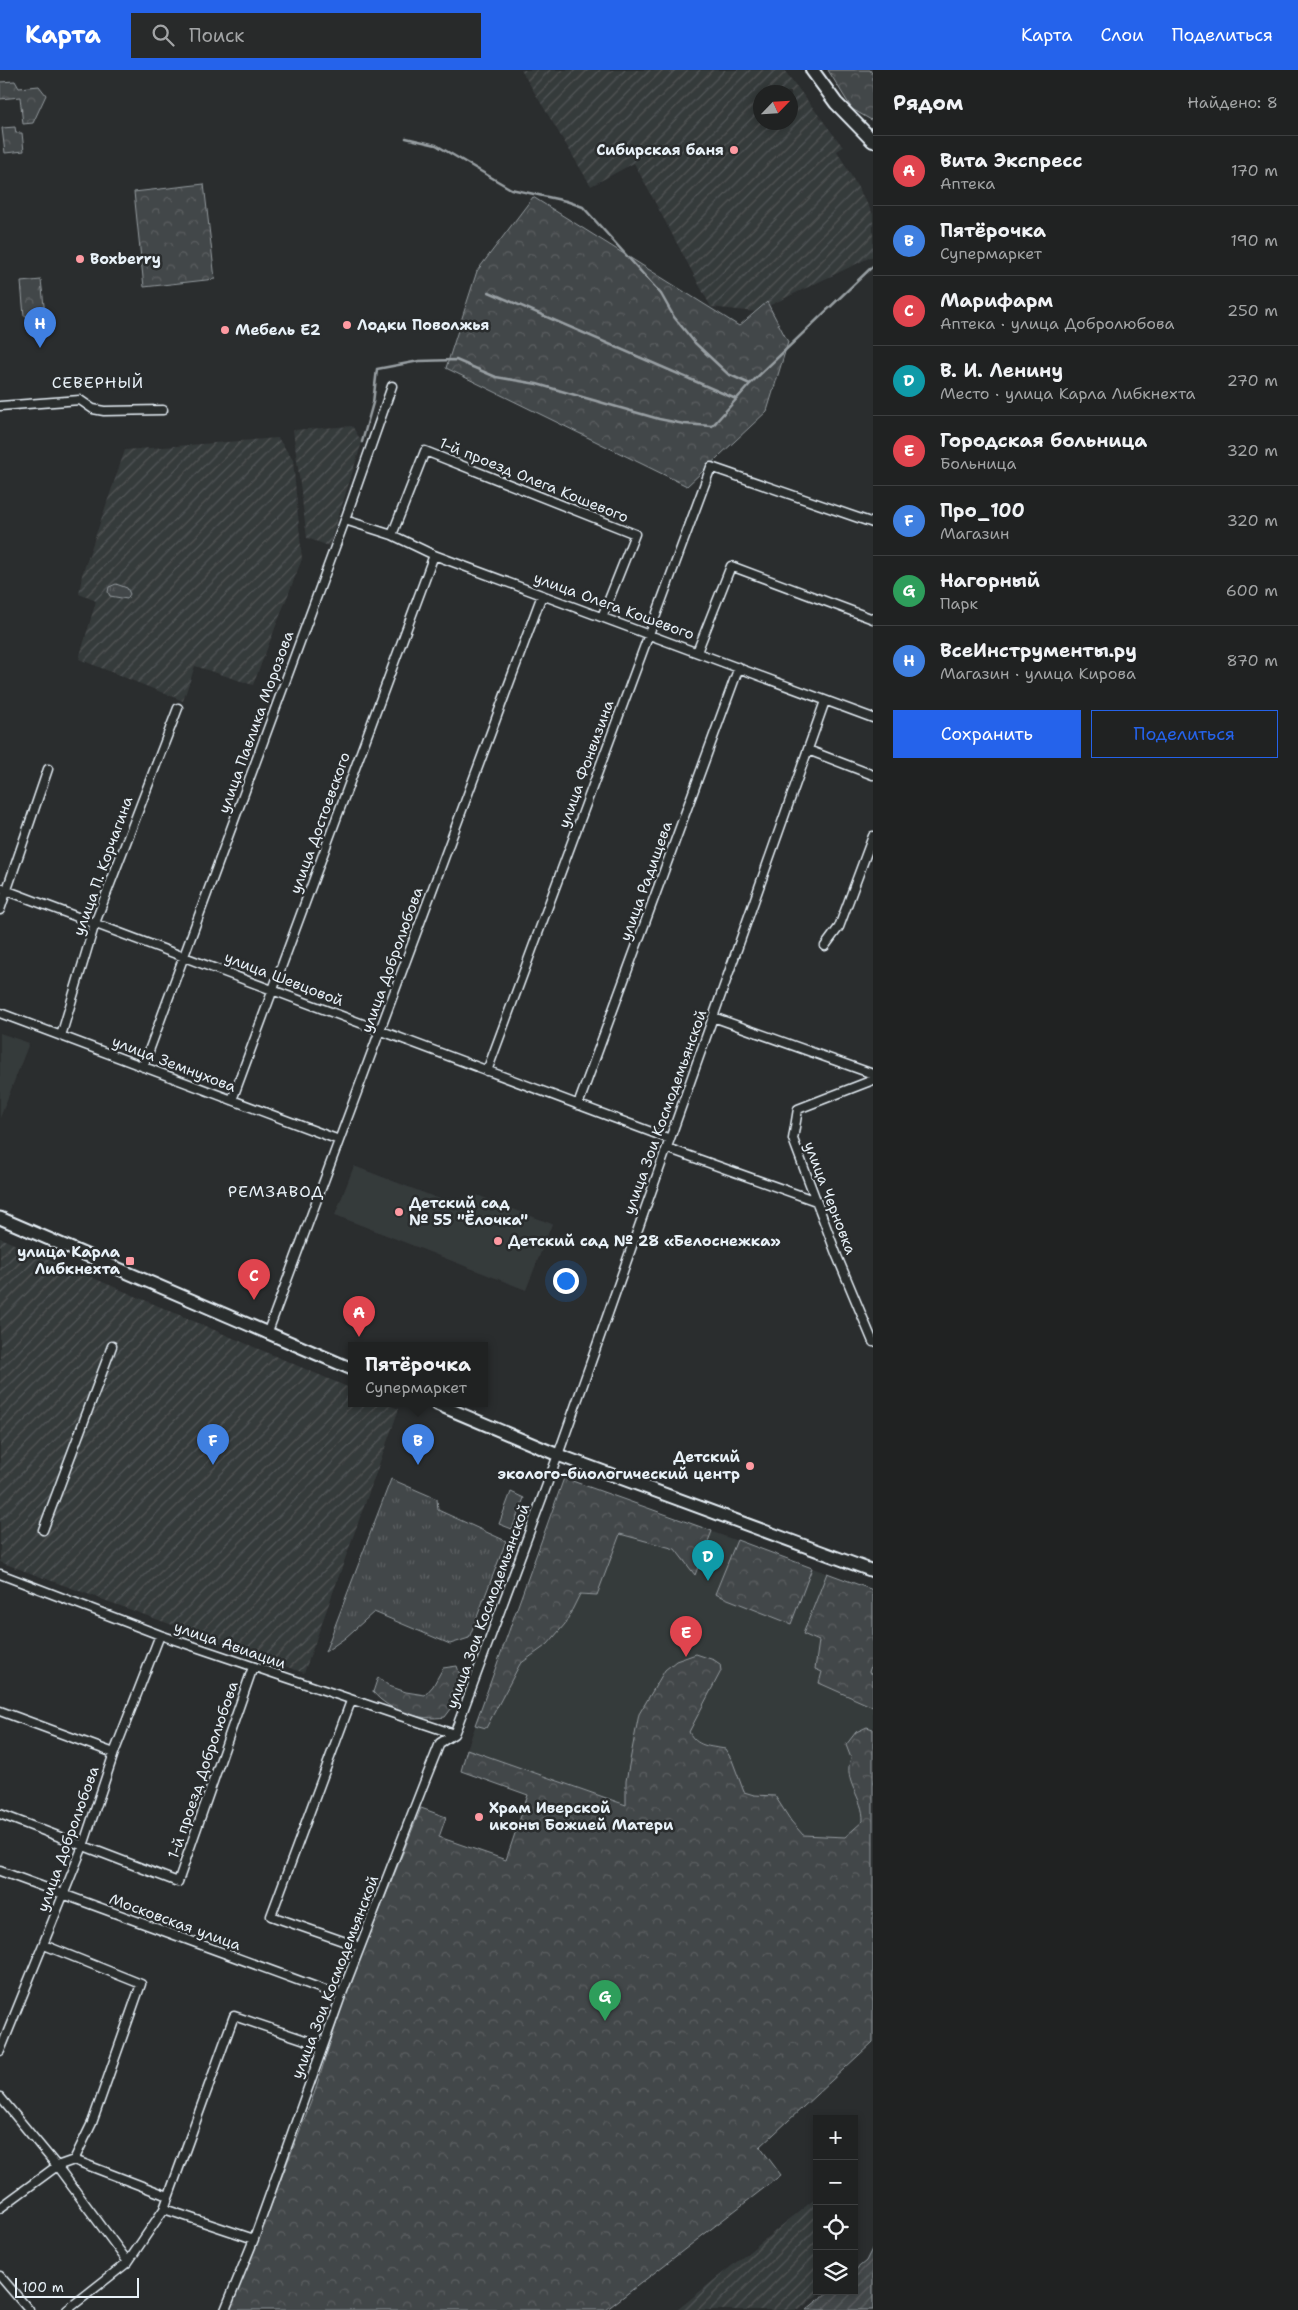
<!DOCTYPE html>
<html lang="ru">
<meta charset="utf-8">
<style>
:root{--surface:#202222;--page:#282a2a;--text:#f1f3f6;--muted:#a2a4a5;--line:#3d3f40;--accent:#2563eb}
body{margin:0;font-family:"Shantell Sans",sans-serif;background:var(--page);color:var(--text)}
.controls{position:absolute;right:15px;bottom:15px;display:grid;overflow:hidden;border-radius:0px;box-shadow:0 2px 8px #0003}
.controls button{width:45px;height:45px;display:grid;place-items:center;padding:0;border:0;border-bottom:1px solid var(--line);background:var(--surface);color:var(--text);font:25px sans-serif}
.compass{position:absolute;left:753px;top:15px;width:45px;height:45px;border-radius:50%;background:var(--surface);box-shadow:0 2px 8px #0003;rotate:65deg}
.scale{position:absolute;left:15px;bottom:12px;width:124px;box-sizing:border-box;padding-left:5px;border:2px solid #e8f1f8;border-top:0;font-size:14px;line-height:18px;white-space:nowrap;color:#e8f1f8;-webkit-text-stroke:4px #2a2d2e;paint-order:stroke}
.you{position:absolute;left:565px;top:1210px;width:18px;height:18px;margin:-12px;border:4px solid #fff;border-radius:50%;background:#1a73e8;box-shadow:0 0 0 8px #1a73e833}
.badge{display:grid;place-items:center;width:32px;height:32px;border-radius:50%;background:var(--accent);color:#fff;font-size:16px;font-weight:700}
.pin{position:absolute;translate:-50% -41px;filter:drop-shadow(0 1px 2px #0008)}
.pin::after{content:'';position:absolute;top:26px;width:18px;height:15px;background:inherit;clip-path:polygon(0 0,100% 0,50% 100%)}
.popup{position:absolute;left:348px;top:1272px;width:140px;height:65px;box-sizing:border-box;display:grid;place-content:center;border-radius:0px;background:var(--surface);filter:drop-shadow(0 1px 4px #0005);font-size:16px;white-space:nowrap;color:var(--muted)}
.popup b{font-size:19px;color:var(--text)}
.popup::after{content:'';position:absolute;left:50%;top:100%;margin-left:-10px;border:10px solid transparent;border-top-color:var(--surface)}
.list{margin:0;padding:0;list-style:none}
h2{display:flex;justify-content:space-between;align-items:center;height:65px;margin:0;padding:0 20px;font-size:21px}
h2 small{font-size:16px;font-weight:400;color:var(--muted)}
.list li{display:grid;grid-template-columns:32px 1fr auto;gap:15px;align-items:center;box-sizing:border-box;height:70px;padding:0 20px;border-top:1px solid var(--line)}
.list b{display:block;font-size:19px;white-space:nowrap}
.list p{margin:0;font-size:16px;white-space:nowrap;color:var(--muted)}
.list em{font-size:16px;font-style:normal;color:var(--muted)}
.actions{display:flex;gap:10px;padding:15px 20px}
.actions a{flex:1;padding:11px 0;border:1px solid var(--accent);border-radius:0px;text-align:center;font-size:18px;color:var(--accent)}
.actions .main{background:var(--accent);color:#fff}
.icon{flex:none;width:28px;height:28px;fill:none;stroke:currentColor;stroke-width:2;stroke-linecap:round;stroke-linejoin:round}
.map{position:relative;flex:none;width:873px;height:2240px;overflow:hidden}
header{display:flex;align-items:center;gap:30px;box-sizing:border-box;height:70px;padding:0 25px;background:var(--accent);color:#fff}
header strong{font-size:24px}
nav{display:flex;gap:28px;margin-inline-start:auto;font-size:18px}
.search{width:350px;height:45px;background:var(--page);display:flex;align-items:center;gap:12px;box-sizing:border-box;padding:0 18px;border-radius:0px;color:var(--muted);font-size:19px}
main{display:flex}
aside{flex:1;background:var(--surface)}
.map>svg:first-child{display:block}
</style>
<header>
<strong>Карта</strong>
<div class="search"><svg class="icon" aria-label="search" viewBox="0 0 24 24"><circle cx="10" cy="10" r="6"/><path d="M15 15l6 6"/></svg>Поиск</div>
<nav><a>Карта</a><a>Слои</a><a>Поделиться</a></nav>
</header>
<main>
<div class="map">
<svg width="873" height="2240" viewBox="0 0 873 2240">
<defs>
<pattern id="industrial-furrows" width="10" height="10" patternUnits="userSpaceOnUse" patternTransform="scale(1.25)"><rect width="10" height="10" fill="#363a3b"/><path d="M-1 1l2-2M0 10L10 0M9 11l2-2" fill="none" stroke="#535758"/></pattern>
<pattern id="grass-tufts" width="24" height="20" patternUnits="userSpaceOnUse" patternTransform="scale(1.25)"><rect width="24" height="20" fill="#424648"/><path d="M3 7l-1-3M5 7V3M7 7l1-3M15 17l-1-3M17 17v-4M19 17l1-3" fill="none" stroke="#5d6163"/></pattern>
<pattern id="forest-crowns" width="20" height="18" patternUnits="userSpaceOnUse" patternTransform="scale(1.25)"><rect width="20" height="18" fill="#424648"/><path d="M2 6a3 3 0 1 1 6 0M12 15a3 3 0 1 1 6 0" fill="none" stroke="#5d6163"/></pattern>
<pattern id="garden-furrows" width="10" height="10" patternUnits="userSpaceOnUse" patternTransform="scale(1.25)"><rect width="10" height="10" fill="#424648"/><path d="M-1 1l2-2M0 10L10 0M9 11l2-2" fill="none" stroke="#5d6163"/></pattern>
</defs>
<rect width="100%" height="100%" fill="#2a2d2e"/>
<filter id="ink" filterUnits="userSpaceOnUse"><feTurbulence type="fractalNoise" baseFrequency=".02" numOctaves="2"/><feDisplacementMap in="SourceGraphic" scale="10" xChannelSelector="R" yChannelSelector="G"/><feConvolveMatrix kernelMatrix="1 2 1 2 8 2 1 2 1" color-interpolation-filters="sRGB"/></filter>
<g filter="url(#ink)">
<path fill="#363a3b" d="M 0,963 L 29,973 L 0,1048 Z
M 354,1096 L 471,1141 L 477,1125 L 552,1154 L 526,1220 L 335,1145 Z
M 564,1408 L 873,1520 L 873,1808 L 627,1735 L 467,1679 Z"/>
<path fill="url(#industrial-furrows)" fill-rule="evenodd" d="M 521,0 L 784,0 L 843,77 L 837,81 L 873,144 L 873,186 L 756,242 L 711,237 L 634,93 L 591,116 ZM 761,22 L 791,22 L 791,52 L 761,52 Z
M 352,356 L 362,372 L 329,476 L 307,468 L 293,360 Z
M 278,368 L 293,390 L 302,489 L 253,615 L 195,596 L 183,631 L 79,589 L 96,531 L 79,524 L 82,505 L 125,380 Z
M 0,1168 L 352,1319 L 352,1334 L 386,1334 L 399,1339 L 304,1603 L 0,1492 Z
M 816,2128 L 817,2221 L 822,2221 L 799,2240 L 677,2240 Z"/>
<path fill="url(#grass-tufts)" stroke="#959ca0" d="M 116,514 L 127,518 L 130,524 L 127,529 L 110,526 L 108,522 L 109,517 Z
M 391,1409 L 437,1429 L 438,1440 L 506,1471 L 469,1568 L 450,1574 L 374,1542 L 345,1568 L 325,1582 Z"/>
<path fill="url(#forest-crowns)" stroke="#959ca0" d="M 828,0 L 870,0 L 873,5 L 873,51 L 852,39 Z
M 15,11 L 19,18 L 39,16 L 46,25 L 33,53 L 23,54 L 20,27 L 0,29 L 0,12 Z
M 15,57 L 16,63 L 22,63 L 24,81 L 5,83 L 2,58 Z
M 204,114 L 215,209 L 144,217 L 134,122 Z
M 533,127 L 739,256 L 767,232 L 788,272 L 767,341 L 687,416 L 446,298 L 477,201 Z
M 41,210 L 45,244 L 24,246 L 21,212 Z
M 564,1408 L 712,1461 L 695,1505 L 675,1479 L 620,1464 L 597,1525 L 580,1524 L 565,1554 L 548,1574 L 520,1594 L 486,1658 L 475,1655 Z
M 737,1470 L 812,1498 L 791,1554 L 715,1524 Z
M 827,1503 L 873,1520 L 873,1590 L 869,1602 L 873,1604 L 873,1637 L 819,1613 L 822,1602 L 815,1599 L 819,1571 L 803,1564 Z
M 696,1584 L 714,1590 L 720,1594 L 721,1601 L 689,1662 C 697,1677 709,1676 725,1679 L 732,1690 L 744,1722 L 754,1725 L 775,1726 L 791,1751 L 803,1765 L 845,1767 L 863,1751 C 864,1727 842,1712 851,1688 L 846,1675 L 856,1662 L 867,1657 L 873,1659 L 873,1972 L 760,2077 L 781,2105 L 606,2240 L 230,2240 L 314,2024 L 344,1929 L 421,1738 L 446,1747 L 439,1767 L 506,1790 L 528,1725 L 461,1701 L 467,1679 L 626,1735 L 626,1711 L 639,1644 L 665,1600 L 676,1591 Z
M 457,1596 L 460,1605 L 450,1626 L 455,1627 L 454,1635 L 445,1647 C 420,1651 390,1642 373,1622 L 378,1607 L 389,1616 L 406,1622 L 425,1625 L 433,1616 L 443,1598 Z"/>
<path fill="url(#garden-furrows)" stroke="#959ca0" d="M 873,2177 L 873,2240 L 806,2240 L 829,2221 L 854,2221 L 854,2201 L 866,2191 Z"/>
<path fill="#424648" stroke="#959ca0" d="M 511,1422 L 524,1428 L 512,1459 L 499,1454 Z"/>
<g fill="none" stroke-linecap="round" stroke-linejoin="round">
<path stroke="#989fa3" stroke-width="2.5" d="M 406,68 L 436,75 L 511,119 L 566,131 L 583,137 L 661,224 L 674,247 L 695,273 L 728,304 L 750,314
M 489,222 L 736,329
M 715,353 L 750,314 L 873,196
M 362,372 L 373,333 L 377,299 L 419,291 L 456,290 L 496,307 L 537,314 L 659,349 L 684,354 L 712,356 L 716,352"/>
<g stroke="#e8f1f8" stroke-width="11">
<path id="minor" d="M 0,336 L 80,330 L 93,339 L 104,341 L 163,340
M 345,450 L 392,465 L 434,485 L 873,648
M 392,465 L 425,381 L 635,464 L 602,547
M 697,582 L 731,496 L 873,549
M 808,680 L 873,705
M 0,818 L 670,1069
M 0,840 L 48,699
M 825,876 L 839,857 L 873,766
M 0,943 L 339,1070
M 713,947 L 873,1004
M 61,966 L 95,853 L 178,638
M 143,997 L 345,450 L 392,316
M 487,1001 L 711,397 L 873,453
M 873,1010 L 798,1039 L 793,1069 L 837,1186 L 873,1272
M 232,1030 L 434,485
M 578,1035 L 739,597
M 667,1078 L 816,1131
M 267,1264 L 542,525
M 43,1460 L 112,1276
M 0,1504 L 160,1565 L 454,1664
M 351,1631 L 271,1846 L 360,1877
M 0,1641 L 114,1683
M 0,1744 L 178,1812 L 253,1597
M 0,1801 L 341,1926
M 0,1981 L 83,1776 L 114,1683 L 160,1565
M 0,2027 L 57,2096 L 128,2192
M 74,2090 L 168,2126
M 0,2138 L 57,2096 L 74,2090 L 92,2053 L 141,1914 L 44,1875
M 164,2139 L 254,2169
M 0,2206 L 29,2240
M 67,2240 L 128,2192 L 164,2139 L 234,1946 L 323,1976
M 225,2240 L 254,2169 L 341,1926 L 424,1713 L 440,1673 L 454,1664 L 458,1654 L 558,1385 L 825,631"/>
</g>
<g stroke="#e8f1f8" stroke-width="15">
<path id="secondary" d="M 0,1148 L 352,1299
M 437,1334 L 558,1385 L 873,1501"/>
</g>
<g stroke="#e8f1f8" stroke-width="16">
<path id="primary" d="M 812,0 L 836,33 L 873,71"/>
</g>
<use href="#minor" stroke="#2a2d2e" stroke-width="8"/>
<use href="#secondary" stroke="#2a2d2e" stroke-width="11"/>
<use href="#primary" stroke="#2a2d2e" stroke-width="12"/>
</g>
</g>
<g fill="#ff9aa2" stroke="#2a2d2e" stroke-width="2">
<circle cx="734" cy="80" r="5"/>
<circle cx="80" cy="189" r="5"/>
<circle cx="347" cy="255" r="5"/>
<circle cx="225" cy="260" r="5"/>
<circle cx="399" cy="1142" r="5"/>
<circle cx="498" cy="1171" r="5"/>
<rect x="125" y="1186" width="10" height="10" rx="2.5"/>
<circle cx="750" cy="1396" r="5"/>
<circle cx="479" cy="1747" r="5"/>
</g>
<g text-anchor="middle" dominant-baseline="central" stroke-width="5" stroke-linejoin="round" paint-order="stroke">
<g font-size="15" font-weight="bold" fill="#e8f1f8" stroke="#2a2d2e" text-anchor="start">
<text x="724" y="80" text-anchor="end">Сибирская баня</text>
<text x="90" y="189">Boxberry</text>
<text x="357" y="255">Лодки Поволжья</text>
<text x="235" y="260">Мебель Е2</text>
<text x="409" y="1133">Детский сад<tspan x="409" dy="17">№ 55 "Ёлочка"</tspan></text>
<text x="508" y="1171">Детский сад № 28 «Белоснежка»</text>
<text x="120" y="1182" text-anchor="end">улица Карла<tspan x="120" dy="17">Либкнехта</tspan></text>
<text x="740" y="1387" text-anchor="end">Детский<tspan x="740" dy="17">эколого-биологический центр</tspan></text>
<text x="489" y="1738">Храм Иверской<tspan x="489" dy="17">иконы Божией Матери</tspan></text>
</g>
<g font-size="15" fill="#e8f1f8" stroke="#2a2d2e">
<text transform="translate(534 410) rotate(22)">1-й проезд Олега Кошевого</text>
<text transform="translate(614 536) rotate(20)">улица Олега Кошевого</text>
<text transform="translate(256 652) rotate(-70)">улица Павлика Морозова</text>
<text transform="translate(586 694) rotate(-70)">улица Фонвизина</text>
<text transform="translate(320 753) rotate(-70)">улица Достоевского</text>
<text transform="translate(103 796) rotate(-70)">улица П. Корчагина</text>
<text transform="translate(646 811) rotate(-70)">улица Радищева</text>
<text transform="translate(392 890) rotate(-70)">улица Добролюбова</text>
<text transform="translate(284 909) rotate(21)">улица Шевцовой</text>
<text transform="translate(174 994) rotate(21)">улица Земнухова</text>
<text transform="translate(665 1042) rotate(-70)">улица Зои Космодемьянской</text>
<text transform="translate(830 1128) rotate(69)">улица Черновка</text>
<text transform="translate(488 1536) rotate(-70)">улица Зои Космодемьянской</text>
<text transform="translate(230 1575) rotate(19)">улица Авиации</text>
<text transform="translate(203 1700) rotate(-71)">1-й проезд Добролюбова</text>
<text transform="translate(68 1769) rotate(-70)">улица Добролюбова</text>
<text transform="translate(175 1852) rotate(20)">Московская улица</text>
<text transform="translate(335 1907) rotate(-69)">улица Зои Космодемьянской</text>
</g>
<g font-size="16" letter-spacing="1" fill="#e8f1f8" stroke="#2a2d2e">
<text x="98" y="312">СЕВЕРНЫЙ</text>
<text x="276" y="1121">РЕМЗАВОД</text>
</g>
</g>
</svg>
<div class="controls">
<button>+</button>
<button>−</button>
<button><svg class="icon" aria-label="locate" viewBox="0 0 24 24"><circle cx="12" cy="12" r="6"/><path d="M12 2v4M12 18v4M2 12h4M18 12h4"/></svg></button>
<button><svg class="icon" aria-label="layers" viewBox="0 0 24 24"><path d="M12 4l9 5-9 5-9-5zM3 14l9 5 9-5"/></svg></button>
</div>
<svg class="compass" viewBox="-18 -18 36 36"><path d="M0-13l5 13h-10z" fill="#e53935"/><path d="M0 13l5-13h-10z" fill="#a2a4a5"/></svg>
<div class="scale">100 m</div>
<div class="you"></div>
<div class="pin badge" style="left:359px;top:1267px;background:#e0444e">A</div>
<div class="pin badge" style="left:418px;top:1395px;background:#3f7fe0">B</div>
<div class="popup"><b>Пятёрочка</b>Супермаркет</div>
<div class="pin badge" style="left:254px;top:1230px;background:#e0444e">C</div>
<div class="pin badge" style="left:708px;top:1511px;background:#0f9aa8">D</div>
<div class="pin badge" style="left:686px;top:1587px;background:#e0444e">E</div>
<div class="pin badge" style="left:213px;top:1395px;background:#3f7fe0">F</div>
<div class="pin badge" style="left:605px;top:1951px;background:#2e9e5b">G</div>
<div class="pin badge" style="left:40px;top:278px;background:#3f7fe0">H</div>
</div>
<aside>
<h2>Рядом<small>Найдено: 8</small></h2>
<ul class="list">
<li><span class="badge" style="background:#e0444e">A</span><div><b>Вита Экспресс</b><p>Аптека</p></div><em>170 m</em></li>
<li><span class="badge" style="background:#3f7fe0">B</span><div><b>Пятёрочка</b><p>Супермаркет</p></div><em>190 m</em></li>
<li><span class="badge" style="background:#e0444e">C</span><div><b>Марифарм</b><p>Аптека · улица Добролюбова</p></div><em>250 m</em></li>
<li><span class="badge" style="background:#0f9aa8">D</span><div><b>В. И. Ленину</b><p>Место · улица Карла Либкнехта</p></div><em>270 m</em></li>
<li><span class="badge" style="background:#e0444e">E</span><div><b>Городская больница</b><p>Больница</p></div><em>320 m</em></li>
<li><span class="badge" style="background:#3f7fe0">F</span><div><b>Про_100</b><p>Магазин</p></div><em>320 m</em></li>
<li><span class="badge" style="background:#2e9e5b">G</span><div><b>Нагорный</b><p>Парк</p></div><em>600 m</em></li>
<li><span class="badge" style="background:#3f7fe0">H</span><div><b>ВсеИнструменты.ру</b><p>Магазин · улица Кирова</p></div><em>870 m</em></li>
</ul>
<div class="actions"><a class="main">Сохранить</a><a>Поделиться</a></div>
</aside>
</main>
